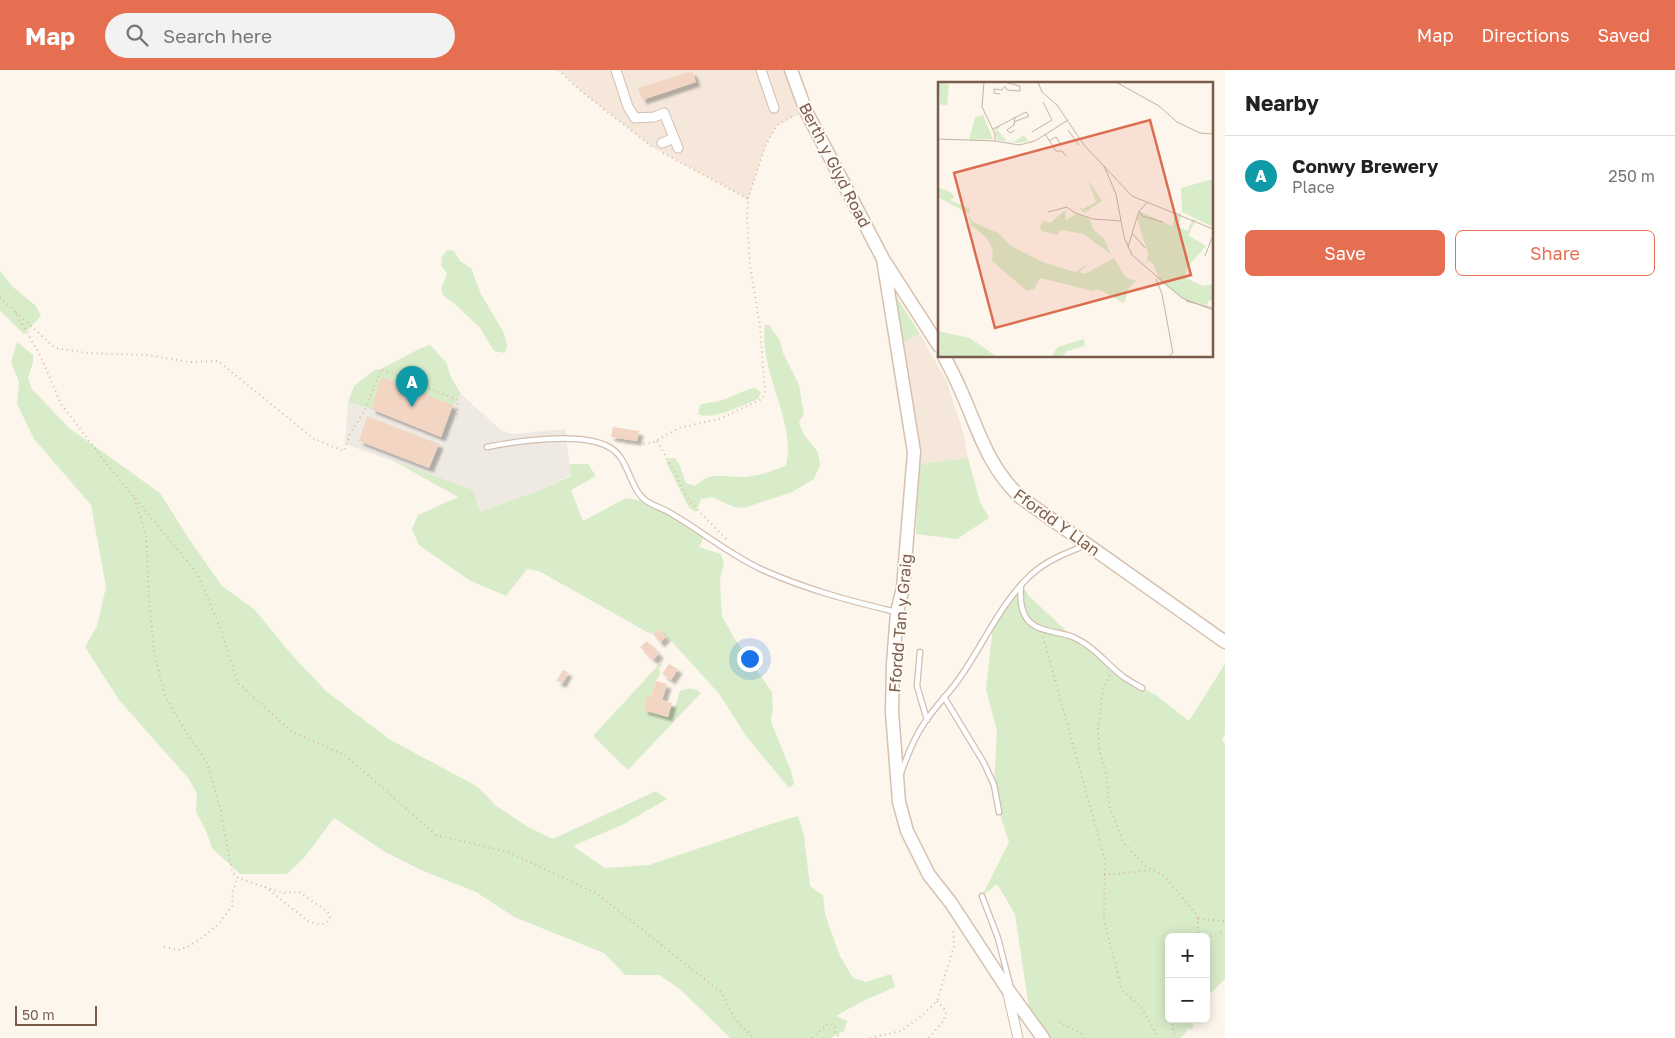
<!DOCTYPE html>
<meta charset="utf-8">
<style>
:root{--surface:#fff;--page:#f2f2f2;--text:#222;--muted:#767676;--line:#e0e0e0;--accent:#e76f51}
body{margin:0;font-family:"Golos Text",sans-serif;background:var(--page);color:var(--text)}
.controls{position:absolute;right:15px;bottom:15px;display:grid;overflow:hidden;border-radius:8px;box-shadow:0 2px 12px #0003}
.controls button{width:45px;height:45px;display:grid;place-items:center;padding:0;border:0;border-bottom:1px solid var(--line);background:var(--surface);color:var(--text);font:25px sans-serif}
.scale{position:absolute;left:15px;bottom:12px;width:82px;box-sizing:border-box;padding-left:5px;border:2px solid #7a5c4d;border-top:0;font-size:14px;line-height:18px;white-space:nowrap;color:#7a5c4d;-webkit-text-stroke:4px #fffaf3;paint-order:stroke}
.you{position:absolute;left:749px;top:588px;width:18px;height:18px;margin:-12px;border:4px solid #fff;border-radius:50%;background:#1a73e8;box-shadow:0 0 0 8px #1a73e833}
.badge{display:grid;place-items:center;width:32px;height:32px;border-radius:50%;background:var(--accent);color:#fff;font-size:16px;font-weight:700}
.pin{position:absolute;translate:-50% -41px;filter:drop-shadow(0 1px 2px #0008)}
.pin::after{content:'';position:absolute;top:26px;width:18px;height:15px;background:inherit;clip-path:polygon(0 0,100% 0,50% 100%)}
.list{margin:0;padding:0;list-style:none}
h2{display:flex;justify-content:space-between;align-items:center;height:65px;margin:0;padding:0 20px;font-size:21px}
h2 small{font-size:16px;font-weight:400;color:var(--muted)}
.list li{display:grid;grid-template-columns:32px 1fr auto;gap:15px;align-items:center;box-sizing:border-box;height:80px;padding:0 20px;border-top:1px solid var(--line)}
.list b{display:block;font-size:19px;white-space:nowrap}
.list p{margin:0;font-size:16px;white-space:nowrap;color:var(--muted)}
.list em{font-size:16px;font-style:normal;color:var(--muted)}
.actions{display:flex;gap:10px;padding:15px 20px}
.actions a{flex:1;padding:11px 0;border:1px solid var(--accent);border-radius:8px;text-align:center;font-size:18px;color:var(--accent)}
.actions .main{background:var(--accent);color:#fff}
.icon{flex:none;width:28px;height:28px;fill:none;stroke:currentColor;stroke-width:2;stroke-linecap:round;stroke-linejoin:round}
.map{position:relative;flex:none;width:1225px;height:968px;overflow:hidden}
header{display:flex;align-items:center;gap:30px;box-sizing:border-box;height:70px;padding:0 25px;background:var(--accent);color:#fff}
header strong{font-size:24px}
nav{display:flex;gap:28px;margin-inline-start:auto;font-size:18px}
.search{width:350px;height:45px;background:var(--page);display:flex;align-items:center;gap:12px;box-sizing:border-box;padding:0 18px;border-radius:28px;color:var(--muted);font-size:19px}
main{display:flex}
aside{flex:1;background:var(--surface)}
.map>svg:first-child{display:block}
</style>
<header>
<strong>Map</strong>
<div class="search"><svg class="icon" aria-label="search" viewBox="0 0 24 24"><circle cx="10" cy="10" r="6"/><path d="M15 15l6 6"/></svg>Search here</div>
<nav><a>Map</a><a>Directions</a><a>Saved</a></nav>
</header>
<main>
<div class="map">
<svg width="1225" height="968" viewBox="0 0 1225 968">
<defs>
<filter id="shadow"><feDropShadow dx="4.5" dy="4.5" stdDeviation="1" flood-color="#0004"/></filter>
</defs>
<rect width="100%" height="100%" fill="#fdf6ec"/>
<path fill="#f5e8da" d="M 559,0 L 791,0 L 806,41 L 777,55 L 765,77 L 748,129 L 652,77 L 582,22 Z
M 920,264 L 947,312 L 963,362 L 968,388 L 918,394 L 901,273 Z"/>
<path fill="#efe9e4" d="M 381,299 L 458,329 L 461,324 L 502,361 L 513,364 L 565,359 L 571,405 L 540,420 L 480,442 L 473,420 L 345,374 L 348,332 L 367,338 Z"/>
<path fill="#d8ecc9" d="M 448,180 L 454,181 L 460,191 L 471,198 L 481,224 L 504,263 L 507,276 L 505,283 L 494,281 L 480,258 L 457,236 L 443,225 L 441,219 L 447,203 L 441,196 L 442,186 Z
M 0,201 L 13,217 L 36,236 L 41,246 L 24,264 L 0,241 Z
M 896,226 L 920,264 L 901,273 L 893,227 Z
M 765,255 L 769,255 L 780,271 L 783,283 L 799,315 L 804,344 L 799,352 L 804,365 L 818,382 L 820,395 L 814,409 L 792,422 L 744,438 L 734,437 L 712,427 L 701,429 L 696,442 L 689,438 L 666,392 L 670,388 L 675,388 L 679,394 L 686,413 L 695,416 C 712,401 720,407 740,407 C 755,407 772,402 786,395 C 797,352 758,301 765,255 Z
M 17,272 L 33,285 L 33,292 L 28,309 L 32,319 L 69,358 L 160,423 L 189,469 L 222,516 L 255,540 L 292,585 L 326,621 L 389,669 L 478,717 L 495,735 L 528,757 L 553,769 L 656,721 L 667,729 L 624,754 L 573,776 L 605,798 L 649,795 L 771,754 L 798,746 L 804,766 L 810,816 L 823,825 L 825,844 L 840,886 L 853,908 L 866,912 L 891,904 L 895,917 L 861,932 L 836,946 L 847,951 L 844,961 L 831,968 L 730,968 L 682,921 L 660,905 L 625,905 L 604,883 L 514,847 L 476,822 L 421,800 L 385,782 L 334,748 L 304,788 L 287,804 L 240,804 L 212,778 L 206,761 L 196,742 L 197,724 L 189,709 L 119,630 L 85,577 L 97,556 L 106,517 L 91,435 L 34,369 L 17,334 L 19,312 L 11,292 Z
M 430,275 L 446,292 L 451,307 L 461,324 L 453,335 L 383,307 L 371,339 L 348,332 L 354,316 L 374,300 L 381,299 L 421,278 Z
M 754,318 L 758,320 L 761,323 L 758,329 C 743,335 712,351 698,344 L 700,335 C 707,332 712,333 719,331 C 731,328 741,321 754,318 Z
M 968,388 L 980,432 L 989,448 L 957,469 L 916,464 L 918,394 Z
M 392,390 L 473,420 L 480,442 L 540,420 L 571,406 L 569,394 L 588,394 L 596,406 L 571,420 L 583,451 L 626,428 L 648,432 L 705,465 L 699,477 L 721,484 L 724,493 L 720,509 L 722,546 L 734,568 L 772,622 L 773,637 L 771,652 L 791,701 L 794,714 L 789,718 L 746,666 L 720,625 L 676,576 L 658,559 L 653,564 L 647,562 L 539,501 L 527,499 L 506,526 L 469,510 L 419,475 L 412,459 L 418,445 L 458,427 Z
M 1021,514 L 1029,526 L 1074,568 L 1088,575 L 1125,608 L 1156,625 L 1189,651 L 1225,594 L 1225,664 L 1222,670 L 1225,673 L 1225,909 L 1206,927 L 1206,867 L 1169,867 L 1169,949 L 1193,949 L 1193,959 L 1188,959 L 1181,968 L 1043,968 L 1031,951 L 1015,844 L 997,814 L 982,826 L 1009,772 L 999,742 L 994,715 L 997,661 L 986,619 L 993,556 Z
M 664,589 L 659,600 L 661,603 L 656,611 L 651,627 L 647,626 L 643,640 L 668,647 L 671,637 L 675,637 L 680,621 C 688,618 694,617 701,623 L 628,700 L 593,666 Z"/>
<path fill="#f3d5c3" filter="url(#shadow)" d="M 692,1 L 696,12 L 642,30 L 638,18 Z
M 382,307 L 453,335 L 441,367 L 371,339 Z
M 367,346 L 439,374 L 429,398 L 359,371 Z
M 613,357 L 639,361 L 637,371 L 611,367 Z
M 658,559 L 666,567 L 660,573 L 653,564 Z
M 647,571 L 659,584 L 653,590 L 640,577 Z
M 669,594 L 678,599 L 671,610 L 662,604 Z
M 563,600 L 568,602 L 562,613 L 556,611 Z
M 656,611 L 667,614 L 662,630 L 672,633 L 668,647 L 643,640 L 647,626 L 651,627 Z"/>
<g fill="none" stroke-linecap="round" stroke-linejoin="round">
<g stroke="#d1beb0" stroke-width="7">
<path id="lane" d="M 487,377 C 518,371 578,362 607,376 C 630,386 628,420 648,432 C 656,437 665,439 672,444 C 703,462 730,485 763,500 C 805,519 850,531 896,542
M 1021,515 C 1020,527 1020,539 1027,549 C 1038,563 1059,561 1073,567 C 1094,576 1107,595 1125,608 C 1131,612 1137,615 1142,618
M 920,582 L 917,616 L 927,650
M 944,627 L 984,693 L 994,715 L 999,742
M 901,703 C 907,686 913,670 923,655 C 934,637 950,623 961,606 C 984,573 1003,529 1033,503 C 1048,490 1066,483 1084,476
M 982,826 L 998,868 L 1010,915"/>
</g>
<g stroke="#d1beb0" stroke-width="11">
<path id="street" d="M 616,0 L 628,37 L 635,48 L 654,47 L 664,43 L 678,78
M 761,0 L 774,38
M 662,73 L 674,68
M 1008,924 L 1018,968"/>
</g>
<g stroke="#d6c0b0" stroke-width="15">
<path id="secondary" d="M 791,0 L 806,41 L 883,189 L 939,276
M 883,189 L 914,382 L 903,518 L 897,542 L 893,594 L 892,642 L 899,732 L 907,761 L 929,805 L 951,833 L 1006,917 L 1043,968
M 944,286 C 950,298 956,309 961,321 C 979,361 987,395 1020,427 L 1225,572"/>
</g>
<path stroke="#d9b8a5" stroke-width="2" stroke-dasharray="1 4" stroke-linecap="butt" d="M 558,0 L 582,22 L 654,78
M 663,83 L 748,129
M 0,227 L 14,240 L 41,287 L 61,334 L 110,398 L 197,503 L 222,562 L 237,612 L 292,662 L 345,685 L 436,765 L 508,782 L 596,823 L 722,923 L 734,948 L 754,968
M 16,242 L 55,278 L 87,283 L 147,285 L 189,292 L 218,291 L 314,369 L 344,381 L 350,364 L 366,338 L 381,299 L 458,330 L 457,349
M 614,370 L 635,374 L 652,373 L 679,358 L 719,349 L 762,329 L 765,323 L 760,256 L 750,196 L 747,150 L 748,129 L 765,77 L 777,55 L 794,45
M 657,371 L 673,399 L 689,431 L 727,470
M 134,428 L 146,464 L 149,528 L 154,582 L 165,626 L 186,662 L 207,693 L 220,737 L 232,802 L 238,808 L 283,823 L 299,822 L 328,842 L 330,846 C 327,857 318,854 309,852 L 264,816
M 1043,567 L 1105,790 L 1104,850 L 1122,920 L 1141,937 L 1159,968
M 1110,605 L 1103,620 L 1098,659 L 1099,680 L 1106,704 L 1110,738 L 1124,774 L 1146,796 L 1164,806 L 1198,846 L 1198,867
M 1104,805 L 1154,800
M 1198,849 L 1225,851
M 1206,868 L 1225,861
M 164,877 L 179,880 L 187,877 L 199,870 L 219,854 L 232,836 L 233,820 L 238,808
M 1169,933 L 1169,936
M 1171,949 L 1175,968
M 1059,952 L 1081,963 L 1084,968
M 812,968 C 819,963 823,956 831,953 L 836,958 L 835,963 L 841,968
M 870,968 L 901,961 L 925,943 L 937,931 L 954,877 L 953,858
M 929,968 L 944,950 L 946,941 L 937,931"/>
<use href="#lane" stroke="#fff" stroke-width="4.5"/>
<use href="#street" stroke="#fff" stroke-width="9"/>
<use href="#secondary" stroke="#fff" stroke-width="12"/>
</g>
<g text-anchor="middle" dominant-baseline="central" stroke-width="4" stroke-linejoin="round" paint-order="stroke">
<g font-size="16" fill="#7a5c4d" stroke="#fffaf3">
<text transform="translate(835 95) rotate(63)">Berth y Glyd Road</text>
<text transform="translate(1057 452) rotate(36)">Ffordd Y Llan</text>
<text transform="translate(900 553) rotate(-85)">Ffordd Tan y Graig</text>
</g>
</g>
<g transform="translate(938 12)">
<rect width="275" height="275" fill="#fdf6ec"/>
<path d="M 0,0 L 11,2 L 9,24 L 2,22 ZM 45,33 L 55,57 L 31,58 L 37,35 ZM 63,43 L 59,48 L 69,59 L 76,60 L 86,53 L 90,59 L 80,61 L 59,58 L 57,46 ZM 275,97 L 275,145 L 244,130 L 243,106 ZM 150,98 L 164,119 L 146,131 L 140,124 L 145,127 L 158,120 ZM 0,105 L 14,111 L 16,116 L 12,118 L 32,127 L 31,132 L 0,115 ZM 127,128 L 128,138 L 138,132 L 152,137 L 155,147 L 166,157 L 173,172 L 145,152 L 123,148 L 119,153 L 103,149 L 102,144 L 107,139 L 95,136 L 112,141 ZM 201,129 L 234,144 L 238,130 L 244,132 L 240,145 L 250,149 L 254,137 L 258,138 L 250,153 L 268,164 L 251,183 L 246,195 L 265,204 L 275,202 L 275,219 L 271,218 L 269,223 L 248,219 L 222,199 L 215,182 L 210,178 L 208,181 L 210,171 L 199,137 ZM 30,133 L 35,140 L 60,151 L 73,164 L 107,181 L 137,190 L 154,179 L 141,190 L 147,192 L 176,176 L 188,196 L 198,199 L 191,206 L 186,221 L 160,207 L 155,209 L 102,196 L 96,207 L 89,209 L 54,179 L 55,169 L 49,156 L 33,143 ZM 0,249 L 32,256 L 59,275 L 0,275 ZM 146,257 L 147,264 L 129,269 L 123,275 L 113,275 L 120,265 Z" fill="#d8ecc9"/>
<path fill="none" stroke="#c5b3a7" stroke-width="1" d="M 46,0 L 44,25 L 57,52 L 57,59M 66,0 L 82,4 L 82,9 L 69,8 L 67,4M 100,0 L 104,10 L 119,23 L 146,63 L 194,114 L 275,147M 178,0 L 221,24 L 239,40 L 262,51 L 275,52M 62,12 L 56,11 L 56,7 L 64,8 L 66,5M 77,35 L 76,43 L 69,48 L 72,51 L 77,48M 55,47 L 88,30 L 91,34 L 76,40M 130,48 L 141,63M 94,50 L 114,38 L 105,20M 107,52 L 118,69 L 124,69 L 128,74M 0,57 L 57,59 L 81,63 L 97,59 L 130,38M 111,59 L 118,55 L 122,61M 166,84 L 178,112 L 186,155 L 194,173 L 244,216 L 275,228M 110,130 L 129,125 L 137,131 L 155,137 L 183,139M 202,130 L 204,134 L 225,140M 194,151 L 207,166M 190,165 L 201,129 L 210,120M 267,174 L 275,153M 218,197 L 224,212 L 235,271 L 230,275M 248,219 L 275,226"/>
<path fill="#dc6d51" fill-opacity="0.15" stroke="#dc6d51" stroke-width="2.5" d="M 212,38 L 253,193 L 57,246 L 16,91 Z"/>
<rect width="275" height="275" fill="none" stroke="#7a5c4d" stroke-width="2.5"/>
</g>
</svg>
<div class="controls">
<button>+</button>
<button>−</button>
</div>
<div class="scale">50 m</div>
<div class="you"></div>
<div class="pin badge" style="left:412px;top:337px;background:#0f9aa8">A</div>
</div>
<aside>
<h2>Nearby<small></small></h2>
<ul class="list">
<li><span class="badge" style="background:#0f9aa8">A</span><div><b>Conwy Brewery</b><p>Place</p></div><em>250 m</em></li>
</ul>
<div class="actions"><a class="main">Save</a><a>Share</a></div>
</aside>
</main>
